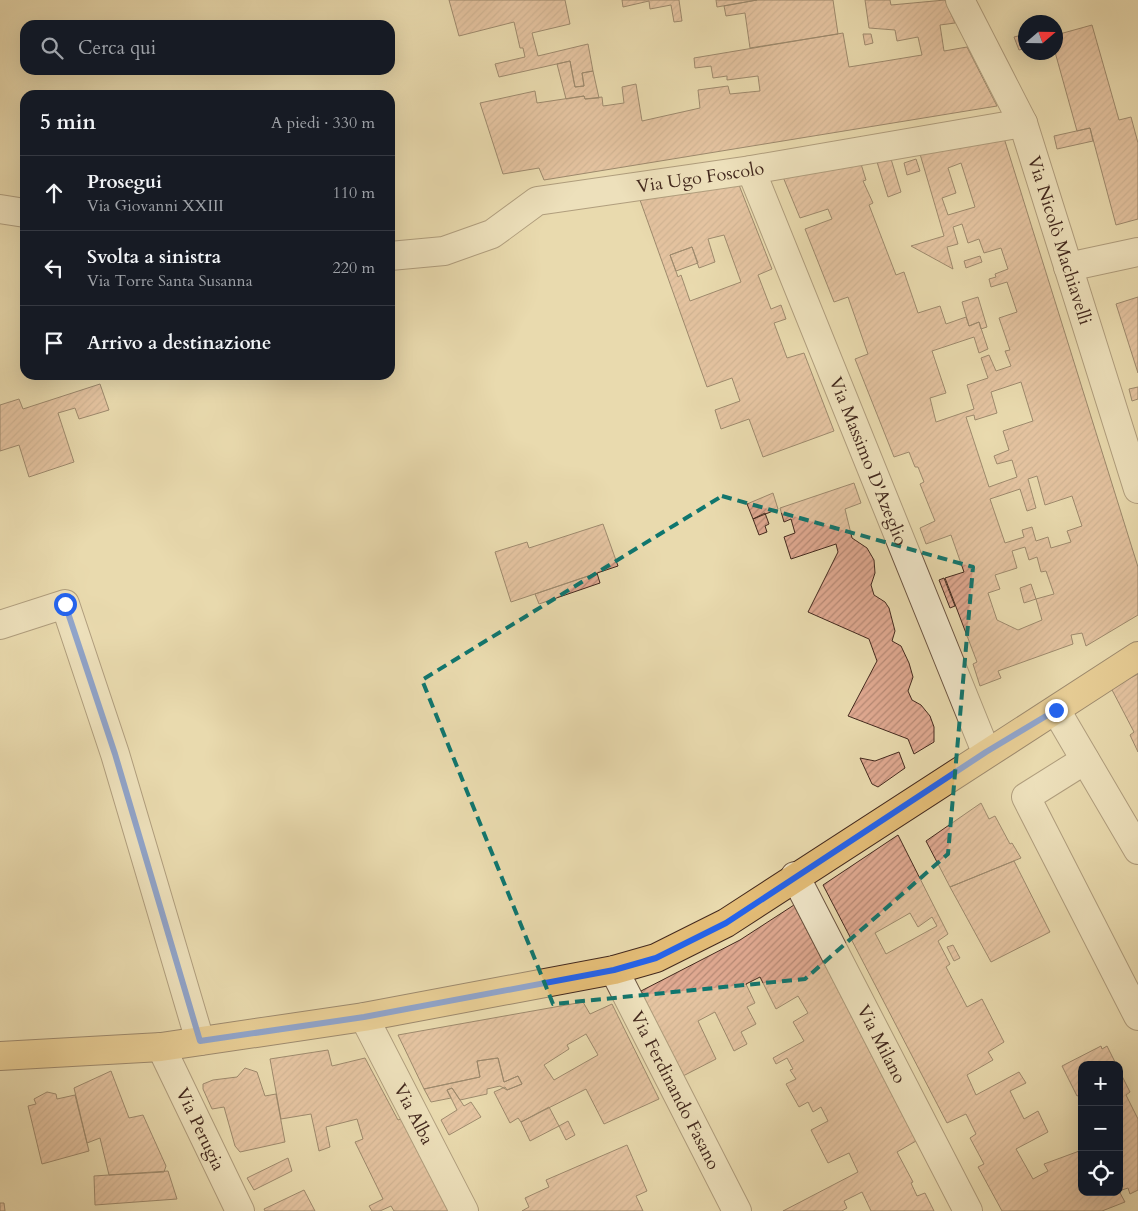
<!DOCTYPE html>
<html lang="it">
<meta charset="utf-8">
<style>
:root{--surface:#171b24;--page:#20242c;--text:#f1f3f6;--muted:#9ea1a6;--line:#363941}
body{margin:0;font-family:Cardo,serif;background:var(--page);color:var(--text)}
.controls{position:absolute;right:15px;bottom:15px;display:grid;overflow:hidden;border-radius:10px;box-shadow:0 5px 20px #0002}
.controls button{width:45px;height:45px;display:grid;place-items:center;padding:0;border:0;border-bottom:1px solid var(--line);background:var(--surface);color:var(--text);font:25px sans-serif}
.compass{position:absolute;left:1018px;top:15px;width:45px;height:45px;border-radius:50%;background:var(--surface);box-shadow:0 5px 20px #0002;rotate:70deg}
.stop{position:absolute;width:15px;height:15px;margin:-11px;border:4px solid #2563eb;border-radius:50%;background:#fff}
.stop.end{background:#2563eb;border-color:#fff;box-shadow:0 1px 5px #0008}
.list{margin:0;padding:0;list-style:none}
h2{display:flex;justify-content:space-between;align-items:center;height:65px;margin:0;padding:0 20px;font-size:21px}
h2 small{font-size:16px;font-weight:400;color:var(--muted)}
.list li{display:grid;grid-template-columns:32px 1fr auto;gap:15px;align-items:center;box-sizing:border-box;height:75px;padding:0 20px;border-top:1px solid var(--line)}
.list b{display:block;font-size:19px;white-space:nowrap}
.list p{margin:0;font-size:16px;white-space:nowrap;color:var(--muted)}
.list em{font-size:16px;font-style:normal;color:var(--muted)}
.icon{flex:none;width:28px;height:28px;fill:none;stroke:currentColor;stroke-width:2;stroke-linecap:round;stroke-linejoin:round}
.map{position:relative;flex:none;width:1138px;height:1211px;overflow:hidden}
.search{position:absolute;background:var(--surface);box-shadow:0 5px 20px #0002;left:20px;top:20px;width:375px;height:55px;display:flex;align-items:center;gap:12px;box-sizing:border-box;padding:0 18px;border-radius:15px;color:var(--muted);font-size:19px}
.panel{position:absolute;background:var(--surface);box-shadow:0 5px 20px #0002;left:20px;top:90px;width:375px;height:290px;border-radius:15px}
.map>svg:first-child{display:block}
</style>
<div class="map">
<svg width="1138" height="1211" viewBox="0 0 1138 1211">
<defs>
<pattern id="building-hatch" width="6" height="6" patternUnits="userSpaceOnUse" patternTransform="scale(1.25)"><rect width="6" height="6" fill="#e0a991"/><path d="M-1 1l2-2M0 6l6-6M5 7l2-2" fill="none" stroke="#b78a76"/></pattern>
</defs>
<rect width="100%" height="100%" fill="#e9daae"/>
<filter id="stains"><feTurbulence type="fractalNoise" baseFrequency=".004" numOctaves="4"/><feColorMatrix values="0 0 0 0 .2 0 0 0 0 .09 0 0 0 0 .02 0 0 0 .5 -.17"/></filter>
<radialGradient id="worn" r=".72"><stop offset=".6" stop-color="#630" stop-opacity="0"/><stop offset="1" stop-color="#630" stop-opacity=".3"/></radialGradient>
<path fill="url(#building-hatch)" stroke="#43291e" fill-rule="evenodd" d="M 449,0 L 565,0 L 570,24 L 532,33 L 538,56 L 588,44 L 593,71 L 582,73 L 584,86 L 575,87 L 570,61 L 499,77 L 495,64 L 525,57 L 523,48 L 520,48 L 514,22 L 459,36 Z
M 622,0 L 679,0 L 682,21 L 674,22 L 671,5 L 650,9 L 649,1 L 623,7 Z
M 716,0 L 757,0 L 717,7 Z
M 757,0 L 833,0 L 838,34 L 750,48 L 745,13 L 726,16 L 724,6 Z
M 865,0 L 890,0 L 891,5 L 945,0 L 955,23 L 940,25 L 944,51 L 967,47 L 997,106 L 544,180 L 539,168 L 503,174 L 480,103 L 535,91 L 537,103 L 584,96 L 585,99 L 602,97 L 603,106 L 624,103 L 622,87 L 636,84 L 642,121 L 700,108 L 698,90 L 728,86 L 730,94 L 760,91 L 758,76 L 727,80 L 727,76 L 713,78 L 711,66 L 695,68 L 694,58 L 843,33 L 849,67 L 922,55 L 918,37 L 897,41 L 895,30 L 869,28 Z
M 1092,25 L 1119,120 L 1131,117 L 1138,143 L 1138,219 L 1116,225 L 1090,128 L 1077,131 L 1055,52 L 1056,35 Z
M 863,34 L 871,34 L 873,43 L 865,45 Z
M 1026,34 L 1026,48 L 1019,50 L 1014,37 Z
M 570,61 L 575,87 L 584,86 L 582,73 L 593,71 L 599,98 L 585,99 L 584,96 L 566,99 L 557,64 Z
M 1090,128 L 1093,141 L 1057,149 L 1054,136 Z
M 1004,138 L 1138,567 L 1138,615 L 1086,646 L 1082,633 L 1071,635 L 1073,644 L 998,671 L 1001,678 L 980,686 L 973,664 L 977,662 L 945,578 L 964,572 L 951,535 L 926,544 L 920,528 L 935,521 L 920,484 L 924,482 L 918,467 L 915,467 L 909,452 L 894,457 L 855,359 L 868,354 L 848,297 L 834,302 L 805,229 L 832,219 L 828,209 L 800,218 L 783,177 L 861,164 L 866,180 L 863,181 L 873,203 L 869,205 L 896,275 L 904,272 L 918,313 L 940,306 L 946,324 L 966,317 L 969,326 L 979,322 L 988,349 L 979,353 L 974,337 L 932,351 L 946,393 L 930,398 L 936,422 L 974,409 L 967,385 L 988,378 L 981,358 L 989,355 L 996,371 L 1011,366 L 1005,351 L 1010,350 L 999,318 L 1017,312 L 1007,282 L 991,287 L 989,279 L 996,277 L 995,274 L 1008,269 L 1001,248 L 984,253 L 979,239 L 968,243 L 962,224 L 953,227 L 958,244 L 947,247 L 953,269 L 911,246 L 944,236 L 920,154 ZM 961,163 L 975,207 L 948,215 L 942,198 L 956,193 L 948,168 ZM 1021,382 L 1033,421 L 1003,431 L 1009,450 L 994,456 L 997,464 L 1012,460 L 1017,477 L 989,487 L 966,417 L 974,415 L 975,420 L 997,413 L 991,392 ZM 1037,476 L 1045,505 L 1072,496 L 1082,526 L 1067,531 L 1071,542 L 1051,548 L 1048,537 L 1036,541 L 1032,527 L 1022,530 L 1024,537 L 1005,543 L 990,499 L 1020,489 L 1027,511 L 1036,508 L 1028,479 ZM 1025,547 L 1029,560 L 1037,557 L 1041,572 L 1046,571 L 1054,594 L 1036,599 L 1042,620 L 1018,630 L 997,620 L 988,593 L 1000,589 L 995,575 L 1017,568 L 1012,551 Z
M 891,159 L 901,192 L 888,197 L 877,162 Z
M 916,159 L 920,171 L 907,175 L 904,163 Z
M 739,185 L 772,269 L 758,275 L 771,309 L 781,305 L 786,319 L 774,323 L 787,358 L 804,353 L 834,431 L 763,457 L 749,419 L 721,429 L 715,410 L 740,401 L 732,378 L 707,387 L 640,200 ZM 724,235 L 741,282 L 690,301 L 681,275 L 678,277 L 670,255 L 692,247 L 699,268 L 715,262 L 708,239 Z
M 692,247 L 698,263 L 676,271 L 670,255 Z
M 980,256 L 982,262 L 966,268 L 964,261 Z
M 978,297 L 987,327 L 981,329 L 979,322 L 969,326 L 962,302 Z
M 1138,297 L 1138,373 L 1116,304 Z
M 100,384 L 109,410 L 79,419 L 75,408 L 58,413 L 74,462 L 29,477 L 19,445 L 0,451 L 0,405 L 19,399 L 23,409 Z
M 1138,387 L 1138,399 L 1132,401 L 1129,389 Z
M 854,483 L 861,503 L 845,509 L 852,538 L 867,548 L 874,560 L 875,573 L 871,585 L 874,595 L 885,602 L 889,608 L 895,631 L 892,641 L 901,646 L 909,663 L 913,677 L 908,691 L 912,700 L 921,705 L 930,716 L 934,727 L 934,742 L 914,754 L 908,739 L 848,716 L 877,661 L 869,639 L 808,612 L 838,552 L 836,544 L 791,559 L 784,537 L 795,533 L 791,519 L 784,522 L 780,508 Z
M 773,493 L 778,509 L 753,519 L 747,504 Z
M 765,513 L 769,524 L 765,526 L 767,532 L 759,535 L 753,519 Z
M 603,524 L 618,566 L 511,602 L 495,552 L 527,542 L 529,548 Z
M 597,573 L 600,583 L 539,604 L 535,594 Z
M 944,578 L 955,606 L 950,608 L 939,580 Z
M 1031,584 L 1036,599 L 1024,603 L 1020,588 Z
M 1138,674 L 1138,752 L 1130,735 L 1134,732 L 1111,688 Z
M 899,752 L 905,768 L 878,787 L 872,784 L 860,758 L 875,761 Z
M 981,803 L 989,819 L 995,816 L 1010,844 L 1012,843 L 1021,858 L 950,887 L 926,841 Z
M 898,835 L 948,934 L 938,941 L 950,964 L 946,967 L 967,1007 L 982,999 L 1004,1042 L 988,1052 L 993,1060 L 967,1075 L 976,1095 L 1019,1072 L 1026,1083 L 1010,1091 L 1024,1119 L 1038,1111 L 1048,1132 L 1016,1149 L 1033,1179 L 1048,1171 L 1044,1164 L 1082,1150 L 1082,1192 L 1119,1191 L 1125,1202 L 1102,1211 L 1002,1211 L 978,1167 L 984,1164 L 970,1138 L 976,1134 L 966,1114 L 947,1123 L 823,885 ZM 910,913 L 918,927 L 932,917 L 937,926 L 886,954 L 875,933 Z
M 1014,861 L 1050,932 L 991,962 L 950,887 Z
M 794,905 L 916,1141 L 897,1152 L 913,1182 L 911,1183 L 917,1196 L 925,1193 L 934,1211 L 871,1211 L 862,1192 L 844,1201 L 847,1208 L 842,1211 L 783,1211 L 858,1172 L 849,1153 L 828,1163 L 811,1130 L 828,1121 L 821,1107 L 813,1112 L 808,1102 L 799,1107 L 786,1084 L 796,1079 L 790,1070 L 793,1069 L 787,1058 L 776,1064 L 773,1058 L 804,1041 L 793,1022 L 808,1013 L 798,996 L 776,1009 L 760,977 L 746,984 L 755,1003 L 747,1007 L 756,1024 L 741,1032 L 747,1044 L 734,1051 L 715,1012 L 698,1021 L 716,1059 L 683,1076 L 641,991 L 740,940 Z
M 953,945 L 960,958 L 954,961 L 947,947 Z
M 583,1002 L 590,1014 L 612,1004 L 659,1099 L 604,1124 L 586,1089 L 521,1122 L 518,1118 L 510,1123 L 494,1092 L 505,1087 L 507,1090 L 522,1084 L 518,1076 L 504,1082 L 498,1058 L 477,1061 L 480,1077 L 424,1089 L 398,1035 ZM 586,1034 L 598,1055 L 554,1080 L 544,1065 L 569,1049 L 567,1045 Z
M 1101,1046 L 1102,1049 L 1107,1046 L 1115,1062 L 1114,1065 L 1082,1065 L 1082,1094 L 1077,1096 L 1062,1066 Z
M 328,1050 L 332,1066 L 365,1058 L 398,1120 L 406,1117 L 454,1211 L 394,1211 L 391,1206 L 380,1211 L 372,1211 L 369,1206 L 383,1199 L 355,1142 L 363,1139 L 357,1119 L 326,1127 L 330,1147 L 319,1151 L 311,1114 L 281,1119 L 270,1059 Z
M 498,1058 L 504,1082 L 518,1076 L 522,1084 L 507,1090 L 500,1086 L 487,1089 L 487,1094 L 460,1100 L 452,1088 L 447,1090 L 451,1098 L 431,1102 L 424,1089 L 480,1077 L 477,1061 Z
M 245,1068 L 257,1072 L 265,1096 L 276,1094 L 285,1142 L 240,1152 L 235,1146 L 224,1107 L 212,1109 L 203,1089 L 203,1084 L 213,1080 L 237,1077 Z
M 111,1071 L 129,1118 L 143,1115 L 166,1166 L 164,1172 L 109,1175 L 100,1138 L 87,1143 L 74,1088 Z
M 1119,1076 L 1122,1076 L 1130,1092 L 1126,1095 L 1138,1119 L 1138,1190 L 1130,1194 L 1128,1188 L 1119,1191 Z
M 452,1088 L 464,1106 L 471,1102 L 481,1117 L 449,1135 L 441,1120 L 457,1110 L 447,1090 Z
M 47,1092 L 56,1094 L 57,1099 L 75,1095 L 89,1151 L 42,1164 L 28,1106 L 36,1104 L 34,1099 Z
M 549,1107 L 559,1126 L 530,1141 L 521,1122 Z
M 568,1121 L 575,1135 L 566,1140 L 559,1126 Z
M 627,1145 L 647,1191 L 636,1196 L 643,1211 L 522,1211 L 529,1207 L 525,1198 L 549,1187 L 546,1180 Z
M 288,1158 L 292,1171 L 254,1190 L 247,1178 Z
M 168,1171 L 177,1199 L 95,1205 L 94,1176 Z
M 304,1190 L 315,1211 L 265,1211 L 264,1209 Z
M 0,1203 L 4,1203 L 5,1211 L 0,1211 Z"/>
<g fill="none" stroke-linecap="round" stroke-linejoin="round">
<g stroke="#6c5542" stroke-width="30">
<g id="minor">
<path id="s1" d="M 960,0 L 1023,123 L 1138,489"/>
<path id="s2" d="M 751,170 L 986,752"/>
<path d="M 0,209 L 25,213"/>
<path id="s3" d="M 390,256 L 444,251 L 492,234 L 537,201 L 751,170 L 1023,123"/>
<path d="M 1068,267 L 1138,252"/>
<path d="M 0,625 L 65,604 L 115,754 L 200,1041"/>
<path d="M 1056,710 L 1138,850"/>
<path d="M 1085,760 L 1026,797 L 1138,1016"/>
<path id="s4" d="M 795,876 L 968,1211"/>
<path id="s5" d="M 614,970 L 737,1211"/>
<path id="s6" d="M 364,1017 L 464,1211"/>
<path id="s7" d="M 161,1047 L 240,1211"/>
</g>
</g>
<g stroke="#43291e" stroke-width="30">
<path id="major" d="M 0,1056 L 161,1047 L 364,1017 L 614,970 L 656,958 L 726,923 L 1138,656"/>
</g>
<use href="#minor" stroke="#f1e7ca" stroke-width="28"/>
<use href="#major" stroke="#e4bd77" stroke-width="28"/>
</g>
<g fill="none" stroke-linecap="round" stroke-linejoin="round">
<path stroke="#2563eb" stroke-width="6" d="M 65,604 L 115,754 L 200,1041 L 364,1017 L 614,970 L 656,958 L 726,923 L 986,752 L 1056,710"/>
</g>
<path d="M0 0H1138V1211H0ZM 722,496 L 973,567 L 948,854 L 805,979 L 553,1004 L 422,680 Z" fill="#e9daae" fill-opacity=".55" fill-rule="evenodd"/>
<path fill="none" stroke="#0f766e" stroke-width="4" stroke-dasharray="10 6" stroke-linejoin="round" d="M 722,496 L 973,567 L 948,854 L 805,979 L 553,1004 L 422,680 Z"/>
<g text-anchor="middle" dominant-baseline="central" stroke-width="4.5" stroke-linejoin="round" paint-order="stroke">
<g font-size="18" fill="#43291e" stroke="#f1e7ca">
<text stroke="none"><textPath href="#s3" startOffset="326">Via Ugo Foscolo</textPath></text>
<text stroke="none"><textPath href="#s1" startOffset="261">Via Nicolò Machiavelli</textPath></text>
<text stroke="none"><textPath href="#s2" startOffset="314">Via Massimo D'Azeglio</textPath></text>
<text stroke="none"><textPath href="#s4" startOffset="189">Via Milano</textPath></text>
<text stroke="none"><textPath href="#s5" startOffset="135">Via Ferdinando Fasano</textPath></text>
<text stroke="none"><textPath href="#s6" startOffset="109">Via Alba</textPath></text>
<text stroke="none"><textPath href="#s7" startOffset="91">Via Perugia</textPath></text>
</g>
</g>
<rect width="100%" height="100%" filter="url(#stains)"/>
<rect width="100%" height="100%" fill="url(#worn)"/>
</svg>
<div class="controls">
<button>+</button>
<button>−</button>
<button><svg class="icon" aria-label="locate" viewBox="0 0 24 24"><circle cx="12" cy="12" r="6"/><path d="M12 2v4M12 18v4M2 12h4M18 12h4"/></svg></button>
</div>
<svg class="compass" viewBox="-18 -18 36 36"><path d="M0-13l5 13h-10z" fill="#e53935"/><path d="M0 13l5-13h-10z" fill="#9ea1a6"/></svg>
<div class="stop" style="left:65px;top:604px"></div>
<div class="stop end" style="left:1056px;top:710px"></div>
<div class="search"><svg class="icon" aria-label="search" viewBox="0 0 24 24"><circle cx="10" cy="10" r="6"/><path d="M15 15l6 6"/></svg>Cerca qui</div>
<section class="panel">
<h2>5 min<small>A piedi · 330 m</small></h2>
<ul class="list">
<li><svg class="icon" aria-label="ahead" viewBox="0 0 24 24"><path d="M12 20V5M6 11l6-6 6 6"/></svg><div><b>Prosegui</b><p>Via Giovanni XXIII</p></div><em>110 m</em></li>
<li><svg class="icon" aria-label="left" viewBox="0 0 24 24"><path d="M17 20v-9H6M10 6l-5 5 5 5"/></svg><div><b>Svolta a sinistra</b><p>Via Torre Santa Susanna</p></div><em>220 m</em></li>
<li><svg class="icon" aria-label="arrive" viewBox="0 0 24 24"><path d="M6 21V4h12l-3 4 3 4H6"/></svg><div><b>Arrivo a destinazione</b></div></li>
</ul>
</section>
</div>
